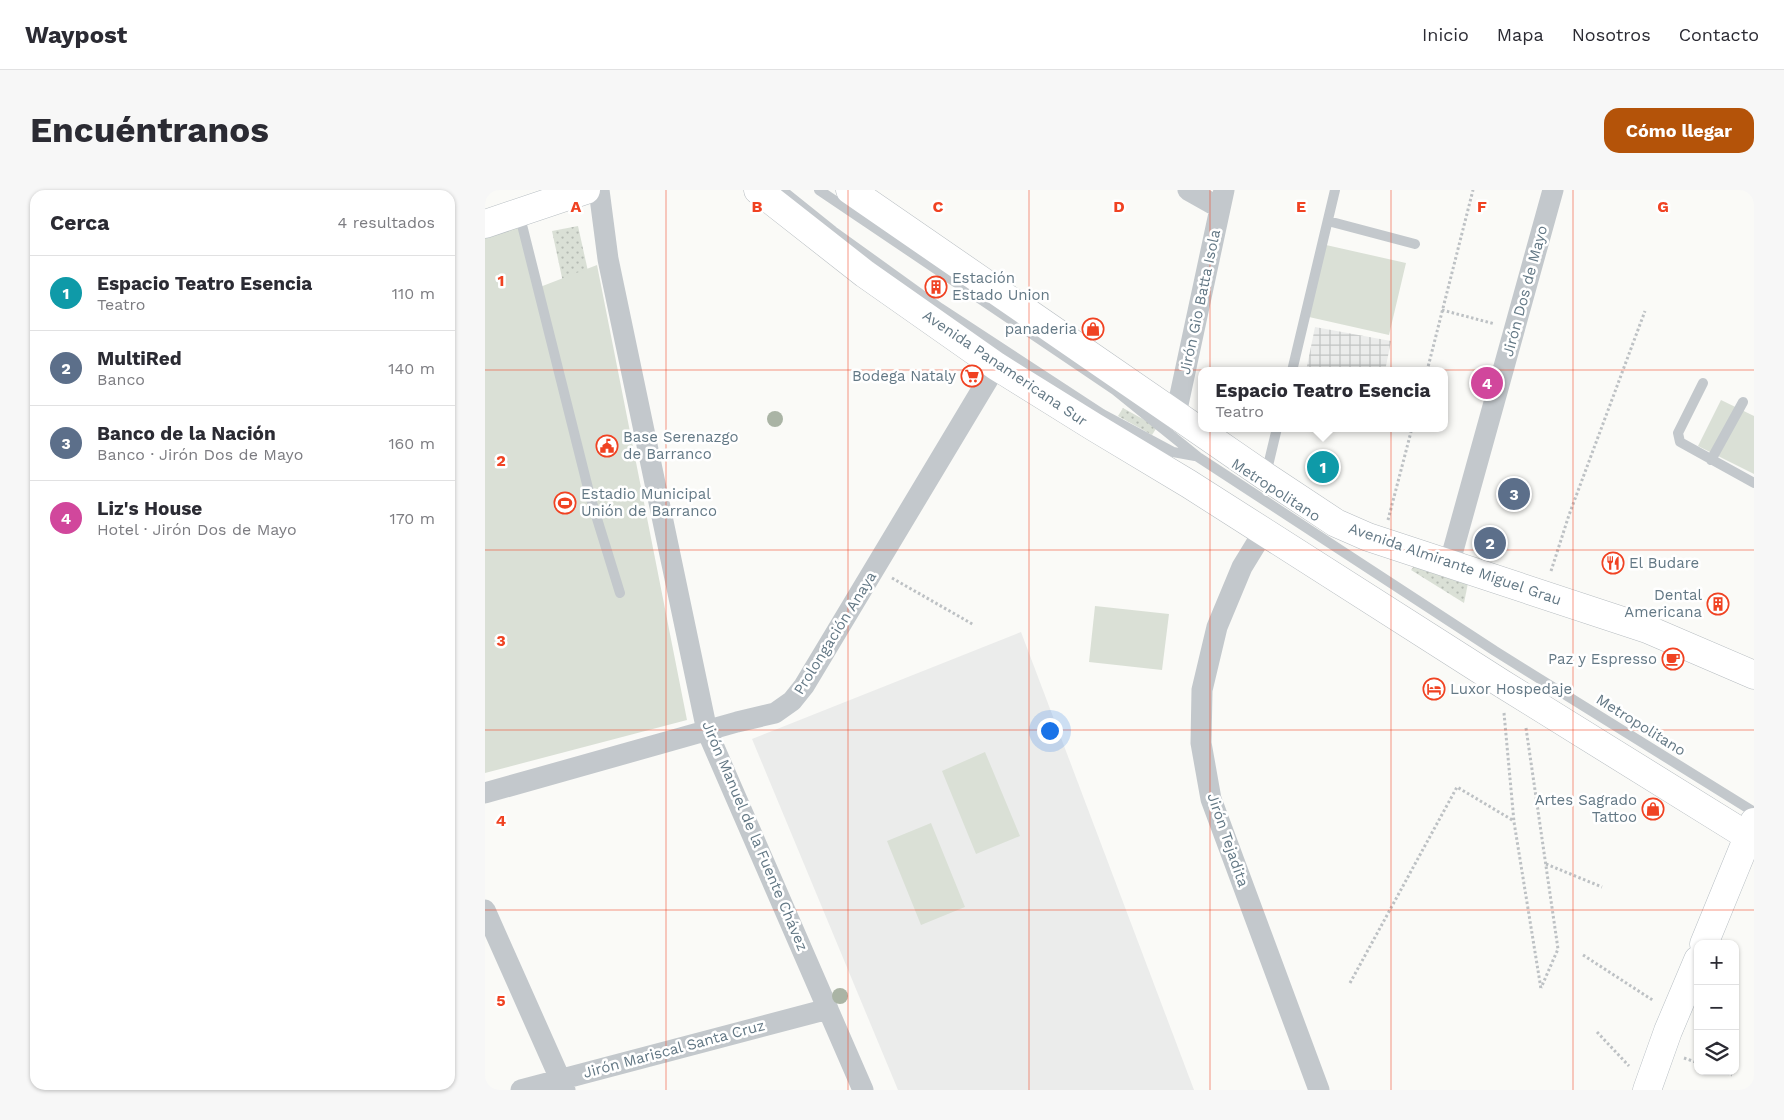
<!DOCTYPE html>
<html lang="es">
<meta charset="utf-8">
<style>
:root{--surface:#fff;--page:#f7f7f7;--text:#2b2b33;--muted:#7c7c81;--line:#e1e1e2;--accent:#b45309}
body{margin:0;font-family:"Work Sans",sans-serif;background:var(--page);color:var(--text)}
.controls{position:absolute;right:15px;bottom:15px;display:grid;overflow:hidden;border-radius:10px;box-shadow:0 1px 4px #0004}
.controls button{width:45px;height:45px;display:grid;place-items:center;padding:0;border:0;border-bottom:1px solid var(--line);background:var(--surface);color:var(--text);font:25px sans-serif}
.you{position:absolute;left:564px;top:540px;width:18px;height:18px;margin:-12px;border:4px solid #fff;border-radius:50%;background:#1a73e8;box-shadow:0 0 0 8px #1a73e833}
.badge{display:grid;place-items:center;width:32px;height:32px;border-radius:50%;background:var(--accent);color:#fff;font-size:16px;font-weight:700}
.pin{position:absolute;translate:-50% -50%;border:2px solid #fff;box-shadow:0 1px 5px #0006}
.popup{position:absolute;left:713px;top:177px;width:250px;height:65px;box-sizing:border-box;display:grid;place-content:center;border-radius:10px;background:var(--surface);filter:drop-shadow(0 1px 4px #0005);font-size:16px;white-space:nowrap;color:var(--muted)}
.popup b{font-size:19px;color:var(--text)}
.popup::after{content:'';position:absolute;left:50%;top:100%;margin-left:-10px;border:10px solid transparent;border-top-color:var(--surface)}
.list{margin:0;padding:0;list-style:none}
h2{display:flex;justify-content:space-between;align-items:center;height:65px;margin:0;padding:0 20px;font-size:21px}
h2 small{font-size:16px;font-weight:400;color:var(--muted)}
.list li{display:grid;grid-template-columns:32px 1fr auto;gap:15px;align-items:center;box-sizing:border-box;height:75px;padding:0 20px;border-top:1px solid var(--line)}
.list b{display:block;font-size:19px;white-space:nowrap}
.list p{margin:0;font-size:16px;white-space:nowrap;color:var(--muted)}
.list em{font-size:16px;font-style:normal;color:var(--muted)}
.icon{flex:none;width:28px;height:28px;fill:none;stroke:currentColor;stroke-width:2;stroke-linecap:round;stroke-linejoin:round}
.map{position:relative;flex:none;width:1269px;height:900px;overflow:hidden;border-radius:15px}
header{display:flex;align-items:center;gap:30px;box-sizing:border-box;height:70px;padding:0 25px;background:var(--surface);border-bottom:1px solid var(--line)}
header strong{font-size:24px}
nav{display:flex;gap:28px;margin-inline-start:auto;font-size:18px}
.intro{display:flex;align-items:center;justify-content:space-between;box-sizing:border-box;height:120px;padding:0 30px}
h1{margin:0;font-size:35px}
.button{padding:12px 22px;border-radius:15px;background:var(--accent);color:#fff;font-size:18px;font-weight:700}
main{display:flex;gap:30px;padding:0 30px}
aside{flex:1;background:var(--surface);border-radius:15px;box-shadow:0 1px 4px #0004}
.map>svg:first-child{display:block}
</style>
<header>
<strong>Waypost</strong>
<nav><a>Inicio</a><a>Mapa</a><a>Nosotros</a><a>Contacto</a></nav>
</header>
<div class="intro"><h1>Encuéntranos</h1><a class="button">Cómo llegar</a></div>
<main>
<aside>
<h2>Cerca<small>4 resultados</small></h2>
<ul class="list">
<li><span class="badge" style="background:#0f9aa8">1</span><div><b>Espacio Teatro Esencia</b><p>Teatro</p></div><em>110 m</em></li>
<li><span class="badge" style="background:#5c6f8a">2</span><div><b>MultiRed</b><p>Banco</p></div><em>140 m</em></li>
<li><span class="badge" style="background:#5c6f8a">3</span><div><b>Banco de la Nación</b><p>Banco · Jirón Dos de Mayo</p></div><em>160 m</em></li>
<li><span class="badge" style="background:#d1479c">4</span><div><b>Liz's House</b><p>Hotel · Jirón Dos de Mayo</p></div><em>170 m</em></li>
</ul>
</aside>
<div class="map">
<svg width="1269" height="900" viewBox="0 0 1269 900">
<defs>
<pattern id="industrial-grid" width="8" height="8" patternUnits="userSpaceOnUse" patternTransform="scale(1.25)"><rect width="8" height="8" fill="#ebeceb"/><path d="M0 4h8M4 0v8" fill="none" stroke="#c2c4c4"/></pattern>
<pattern id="grass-dots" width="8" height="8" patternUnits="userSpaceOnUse" patternTransform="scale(1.25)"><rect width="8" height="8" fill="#dae0d6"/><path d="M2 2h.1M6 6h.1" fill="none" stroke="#b4bab3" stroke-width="1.8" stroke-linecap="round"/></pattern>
</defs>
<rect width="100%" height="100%" fill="#fafaf7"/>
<path fill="#ebeceb" d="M 536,442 L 709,900 L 413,900 L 267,549 Z"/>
<path fill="url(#industrial-grid)" d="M 830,137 L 906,151 L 900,181 L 821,181 Z"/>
<path fill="url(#grass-dots)" d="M 93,36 L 112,122 L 91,153 L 67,41 Z
M 638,218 L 672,237 L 667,245 L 633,226 Z
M 930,375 L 983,393 L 979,413 L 926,380 Z"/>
<path fill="#dae0d6" d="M 33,36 L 55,97 L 112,75 L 202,530 L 0,583 L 0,48 Z
M 841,55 L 921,73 L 904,145 L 824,127 Z
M 1236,210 L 1269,226 L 1269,284 L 1213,256 Z
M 610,416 L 684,424 L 677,480 L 604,472 Z
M 500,562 L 535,646 L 491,664 L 457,581 Z
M 446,633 L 480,717 L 436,735 L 402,651 Z"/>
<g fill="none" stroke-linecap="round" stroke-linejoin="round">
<g stroke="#b7bec3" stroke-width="29">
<path id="secondary" d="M 0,34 L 101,0
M 1219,754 L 1269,632
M 1162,900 L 1183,841 L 1213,770"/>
</g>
<g stroke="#b6bcc0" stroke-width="29">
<path id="primary" d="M 273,0 L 380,84 L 511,176 L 609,237 L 704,294 L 1016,493 L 1269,650
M 365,0 L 780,286 L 851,333 L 883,347 L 1162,439 L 1269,485"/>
</g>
<path stroke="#bdc1c4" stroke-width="3" stroke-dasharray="2.5 2.5" stroke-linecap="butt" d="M 957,120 L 1010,134
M 942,181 L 988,0
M 903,330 L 927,238
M 1066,381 L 1084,325 L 1160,121
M 407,388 L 489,435
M 1019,523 L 1029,632 L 1056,799
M 1041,538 L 1073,759 L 1056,798
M 1061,674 L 1117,697
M 1098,765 L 1169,811
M 865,793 L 972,597 L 1029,631
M 1112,842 L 1144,876
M 1199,868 L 1213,873
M 1237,881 L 1247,885"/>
<path stroke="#c3c8cc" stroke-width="10" d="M 297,0 L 348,41 L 455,118 L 617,224 L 688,262 L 710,266
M 334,0 L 630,200 L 713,267 L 1010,461 L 1269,622
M 34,23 L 105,306 L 135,403
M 843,31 L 930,54
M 807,181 L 850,0
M 1218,193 L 1193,243 L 1195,252 L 1269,293
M 1226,270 L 1258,212
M 781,284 L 792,238"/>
<path stroke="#c3c8cc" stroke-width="21" d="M 114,0 L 123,69 L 222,541 L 378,900
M 703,0 L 735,18
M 691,224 L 739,0
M 779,341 L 757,377 L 732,437 L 717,500 L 716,553 L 726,609 L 834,900
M 964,375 L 1068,0
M 0,603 L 252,532 L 290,523 L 307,511 L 319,496 L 511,176
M 0,720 L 80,900
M 36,900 L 343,819"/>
<use href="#secondary" stroke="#fff" stroke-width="28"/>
<use href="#primary" stroke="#fff" stroke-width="28"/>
</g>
<g fill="#aab4a5">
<circle cx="290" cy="229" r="8"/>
<circle cx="355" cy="806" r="8"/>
</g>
<path fill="none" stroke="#f04222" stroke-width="1" stroke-opacity="0.55" d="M 181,0 L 181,900M 363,0 L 363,900M 544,0 L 544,900M 725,0 L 725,900M 906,0 L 906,900M 1088,0 L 1088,900M 0,180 L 1269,180M 0,360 L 1269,360M 0,540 L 1269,540M 0,720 L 1269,720"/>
<defs>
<g id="building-ring" transform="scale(1.125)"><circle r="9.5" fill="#fff" stroke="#f04222" stroke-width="1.5"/><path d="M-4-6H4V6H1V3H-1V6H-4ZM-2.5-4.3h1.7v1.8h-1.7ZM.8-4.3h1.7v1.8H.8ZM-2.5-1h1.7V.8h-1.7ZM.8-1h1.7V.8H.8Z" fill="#f04222"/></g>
<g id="shop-ring" transform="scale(1.125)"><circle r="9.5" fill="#fff" stroke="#f04222" stroke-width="1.5"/><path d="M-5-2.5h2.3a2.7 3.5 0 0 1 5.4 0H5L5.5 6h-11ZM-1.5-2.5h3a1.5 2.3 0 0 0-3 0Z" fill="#f04222"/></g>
<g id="supermarket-ring" transform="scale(1.125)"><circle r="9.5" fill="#fff" stroke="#f04222" stroke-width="1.5"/><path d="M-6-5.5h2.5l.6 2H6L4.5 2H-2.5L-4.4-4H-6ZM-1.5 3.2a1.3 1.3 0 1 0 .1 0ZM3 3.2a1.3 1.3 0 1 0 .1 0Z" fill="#f04222"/></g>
<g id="civic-ring" transform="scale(1.125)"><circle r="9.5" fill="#fff" stroke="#f04222" stroke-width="1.5"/><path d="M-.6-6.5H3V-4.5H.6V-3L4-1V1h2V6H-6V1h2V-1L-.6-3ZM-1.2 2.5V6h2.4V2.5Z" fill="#f04222"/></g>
<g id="stadium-ring" transform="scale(1.125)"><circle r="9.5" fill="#fff" stroke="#f04222" stroke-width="1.5"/><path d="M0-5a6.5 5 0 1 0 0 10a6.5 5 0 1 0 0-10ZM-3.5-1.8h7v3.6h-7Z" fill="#f04222"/></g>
<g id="restaurant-ring" transform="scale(1.125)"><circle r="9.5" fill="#fff" stroke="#f04222" stroke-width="1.5"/><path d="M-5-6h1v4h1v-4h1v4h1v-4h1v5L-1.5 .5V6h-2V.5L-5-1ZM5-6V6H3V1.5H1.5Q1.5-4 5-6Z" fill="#f04222"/></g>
<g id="cafe-ring" transform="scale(1.125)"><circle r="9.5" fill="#fff" stroke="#f04222" stroke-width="1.5"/><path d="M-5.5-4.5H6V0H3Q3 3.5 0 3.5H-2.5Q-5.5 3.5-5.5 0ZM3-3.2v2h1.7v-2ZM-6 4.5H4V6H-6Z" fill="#f04222"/></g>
<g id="hotel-ring" transform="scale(1.125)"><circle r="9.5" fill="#fff" stroke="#f04222" stroke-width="1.5"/><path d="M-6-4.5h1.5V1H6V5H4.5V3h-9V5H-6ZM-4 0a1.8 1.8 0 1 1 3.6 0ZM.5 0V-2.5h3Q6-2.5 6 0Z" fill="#f04222"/></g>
</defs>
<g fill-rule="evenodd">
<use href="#building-ring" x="451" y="97"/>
<use href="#shop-ring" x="608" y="139"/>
<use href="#supermarket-ring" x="487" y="186"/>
<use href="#civic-ring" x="122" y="256"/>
<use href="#stadium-ring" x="80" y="313"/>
<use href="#restaurant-ring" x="1128" y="373"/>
<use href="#building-ring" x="1233" y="414"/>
<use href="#cafe-ring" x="1188" y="469"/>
<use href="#hotel-ring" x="949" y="499"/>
<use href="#shop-ring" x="1168" y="619"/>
</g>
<g text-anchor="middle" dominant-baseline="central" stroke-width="5" stroke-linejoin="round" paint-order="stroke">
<g font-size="15" fill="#637885" stroke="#fff" text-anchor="start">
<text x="467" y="88">Estación<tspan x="467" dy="17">Estado Union</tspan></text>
<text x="592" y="139" text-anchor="end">panaderia</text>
<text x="471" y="186" text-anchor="end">Bodega Nataly</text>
<text x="138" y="247">Base Serenazgo<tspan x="138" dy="17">de Barranco</tspan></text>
<text x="96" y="304">Estadio Municipal<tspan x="96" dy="17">Unión de Barranco</tspan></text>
<text x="1144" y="373">El Budare</text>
<text x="1217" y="405" text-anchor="end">Dental<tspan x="1217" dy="17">Americana</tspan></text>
<text x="1172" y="469" text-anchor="end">Paz y Espresso</text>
<text x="965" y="499">Luxor Hospedaje</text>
<text x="1152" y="610" text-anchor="end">Artes Sagrado<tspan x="1152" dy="17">Tattoo</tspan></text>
</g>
<g font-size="15" fill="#637885" stroke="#fff">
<text transform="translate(1040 101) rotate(-75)">Jirón Dos de Mayo</text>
<text transform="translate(715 112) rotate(-78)">Jirón Gio Batta Isola</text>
<text transform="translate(520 178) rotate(34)">Avenida Panamericana Sur</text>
<text transform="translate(791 300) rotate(33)">Metropolitano</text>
<text transform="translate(970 374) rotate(19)">Avenida Almirante Miguel Grau</text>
<text transform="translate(350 443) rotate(-58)">Prolongación Anaya</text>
<text transform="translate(1156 535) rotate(32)">Metropolitano</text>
<text transform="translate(270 646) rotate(67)">Jirón Manuel de la Fuente Chávez</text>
<text transform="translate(743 650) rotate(71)">Jirón Tejadita</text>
<text transform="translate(189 859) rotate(-15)">Jirón Mariscal Santa Cruz</text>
</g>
</g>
<g font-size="16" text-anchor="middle" font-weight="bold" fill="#f04222" stroke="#fff" stroke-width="5" stroke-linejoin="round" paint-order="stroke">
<text x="91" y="22">A</text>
<text x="272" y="22">B</text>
<text x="453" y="22">C</text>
<text x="634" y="22">D</text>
<text x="816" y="22">E</text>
<text x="997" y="22">F</text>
<text x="1178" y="22">G</text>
<text x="16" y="96">1</text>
<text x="16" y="276">2</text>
<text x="16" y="456">3</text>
<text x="16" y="636">4</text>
<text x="16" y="816">5</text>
</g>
</svg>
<div class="controls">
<button>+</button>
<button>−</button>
<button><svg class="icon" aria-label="layers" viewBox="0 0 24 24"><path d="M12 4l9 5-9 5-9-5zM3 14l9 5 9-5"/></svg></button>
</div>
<div class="you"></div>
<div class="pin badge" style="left:838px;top:277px;background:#0f9aa8">1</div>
<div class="popup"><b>Espacio Teatro Esencia</b>Teatro</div>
<div class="pin badge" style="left:1005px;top:353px;background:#5c6f8a">2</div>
<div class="pin badge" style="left:1029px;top:304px;background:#5c6f8a">3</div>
<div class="pin badge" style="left:1002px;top:193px;background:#d1479c">4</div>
</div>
</main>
